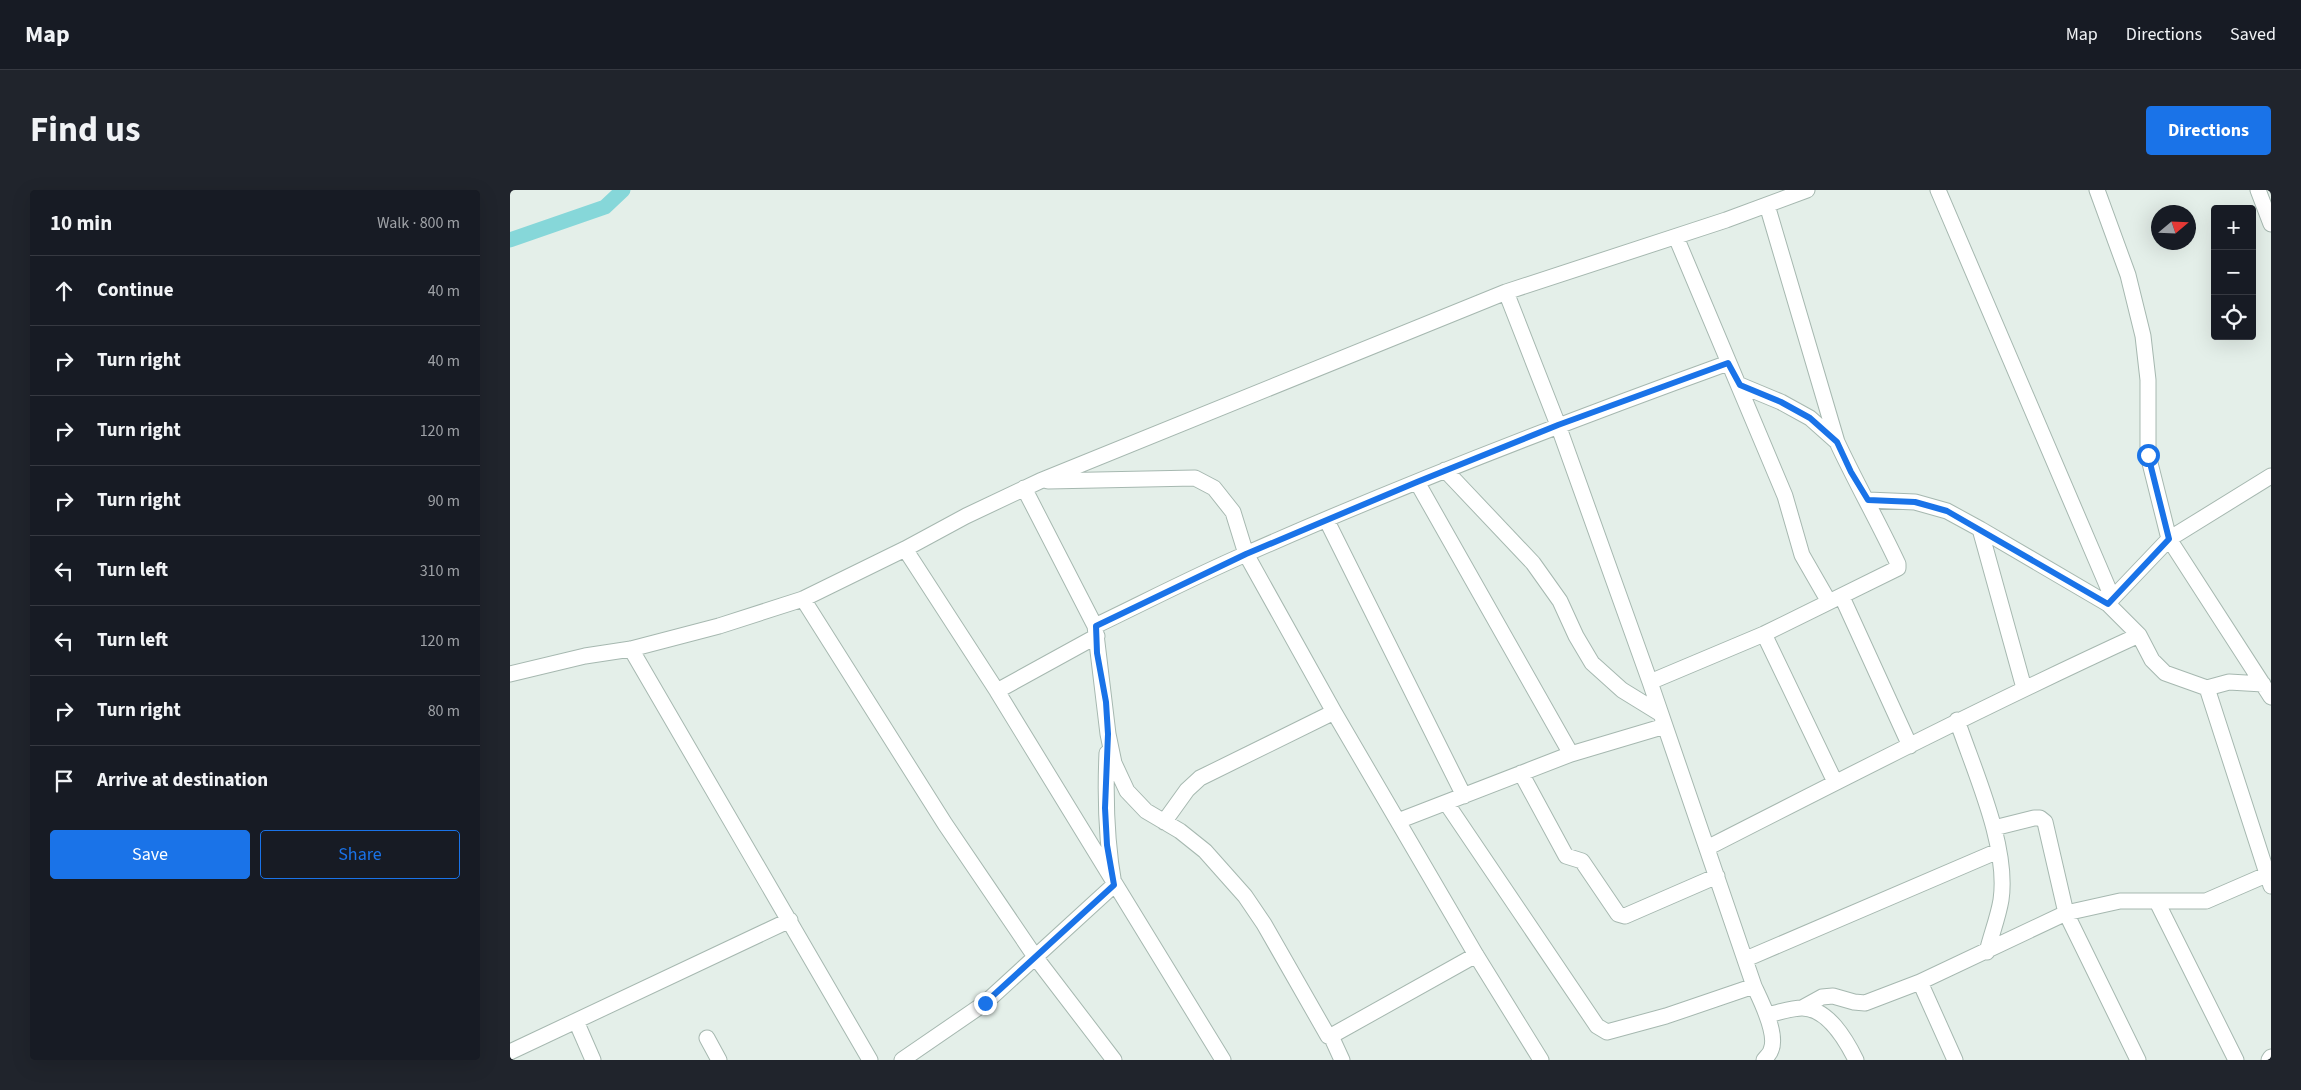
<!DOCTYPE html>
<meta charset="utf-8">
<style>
:root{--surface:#171b24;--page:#20242c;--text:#f1f3f6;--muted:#9ea1a6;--line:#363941;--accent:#1a73e8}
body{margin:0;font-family:"Source Sans 3",sans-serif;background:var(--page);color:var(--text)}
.controls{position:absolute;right:15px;top:15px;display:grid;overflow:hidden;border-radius:5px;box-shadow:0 5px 20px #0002}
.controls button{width:45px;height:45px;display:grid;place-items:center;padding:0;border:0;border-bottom:1px solid var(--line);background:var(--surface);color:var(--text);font:25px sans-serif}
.compass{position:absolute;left:1641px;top:15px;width:45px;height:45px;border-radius:50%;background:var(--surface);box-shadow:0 5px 20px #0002;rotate:71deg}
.stop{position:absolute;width:15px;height:15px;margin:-11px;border:4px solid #1a73e8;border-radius:50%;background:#fff}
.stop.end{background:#1a73e8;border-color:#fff;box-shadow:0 1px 5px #0008}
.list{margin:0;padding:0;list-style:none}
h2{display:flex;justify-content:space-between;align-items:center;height:65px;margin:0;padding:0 20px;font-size:21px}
h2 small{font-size:16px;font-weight:400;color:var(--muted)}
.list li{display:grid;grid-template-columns:32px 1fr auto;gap:15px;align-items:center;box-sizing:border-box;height:70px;padding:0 20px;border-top:1px solid var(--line)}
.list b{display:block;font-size:19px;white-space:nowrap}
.list em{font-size:16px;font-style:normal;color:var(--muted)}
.actions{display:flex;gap:10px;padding:15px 20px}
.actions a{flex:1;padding:11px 0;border:1px solid var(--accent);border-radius:5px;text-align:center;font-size:18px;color:var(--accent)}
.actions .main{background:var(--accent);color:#fff}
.icon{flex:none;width:28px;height:28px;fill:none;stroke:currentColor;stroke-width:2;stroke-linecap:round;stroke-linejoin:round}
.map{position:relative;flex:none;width:1761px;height:870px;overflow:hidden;border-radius:5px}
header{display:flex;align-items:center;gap:30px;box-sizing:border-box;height:70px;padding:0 25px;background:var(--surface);border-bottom:1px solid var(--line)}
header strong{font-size:24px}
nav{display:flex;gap:28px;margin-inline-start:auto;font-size:18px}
.intro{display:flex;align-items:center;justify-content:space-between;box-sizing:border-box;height:120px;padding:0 30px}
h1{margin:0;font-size:35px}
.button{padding:12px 22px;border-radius:5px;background:var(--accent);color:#fff;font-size:18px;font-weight:700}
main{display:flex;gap:30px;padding:0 30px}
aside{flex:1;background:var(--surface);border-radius:5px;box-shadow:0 5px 20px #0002}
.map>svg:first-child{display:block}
</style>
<header>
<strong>Map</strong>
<nav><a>Map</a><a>Directions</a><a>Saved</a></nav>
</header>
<div class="intro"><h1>Find us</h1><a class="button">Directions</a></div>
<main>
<aside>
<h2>10 min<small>Walk · 800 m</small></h2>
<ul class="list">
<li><svg class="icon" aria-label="ahead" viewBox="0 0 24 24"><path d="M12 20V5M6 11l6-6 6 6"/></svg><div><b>Continue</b></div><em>40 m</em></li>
<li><svg class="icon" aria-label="right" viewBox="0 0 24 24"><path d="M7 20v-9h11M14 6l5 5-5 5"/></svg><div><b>Turn right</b></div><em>40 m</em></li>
<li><svg class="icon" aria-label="right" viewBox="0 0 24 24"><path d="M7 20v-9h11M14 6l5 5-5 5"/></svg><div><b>Turn right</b></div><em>120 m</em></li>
<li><svg class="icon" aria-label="right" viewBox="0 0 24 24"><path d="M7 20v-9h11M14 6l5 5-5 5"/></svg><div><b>Turn right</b></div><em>90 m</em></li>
<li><svg class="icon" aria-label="left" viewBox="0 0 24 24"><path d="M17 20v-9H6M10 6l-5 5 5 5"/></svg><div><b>Turn left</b></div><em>310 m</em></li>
<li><svg class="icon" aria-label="left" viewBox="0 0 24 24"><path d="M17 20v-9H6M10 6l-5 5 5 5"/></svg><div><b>Turn left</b></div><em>120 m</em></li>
<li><svg class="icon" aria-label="right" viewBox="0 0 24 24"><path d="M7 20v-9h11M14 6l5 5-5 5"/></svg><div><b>Turn right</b></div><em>80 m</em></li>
<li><svg class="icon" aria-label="arrive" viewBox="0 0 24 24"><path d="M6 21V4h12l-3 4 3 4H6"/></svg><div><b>Arrive at destination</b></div></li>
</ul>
<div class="actions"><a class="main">Save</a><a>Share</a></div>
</aside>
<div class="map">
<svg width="1761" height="870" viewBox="0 0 1761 870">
<rect width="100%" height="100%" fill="#e4efe9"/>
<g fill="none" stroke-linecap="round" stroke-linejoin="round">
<path stroke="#86d7d9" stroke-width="15" d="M 0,50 L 95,17 L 113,0"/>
<g stroke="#a6b8b0" stroke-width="17">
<path id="minor" d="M 1428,0 L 1602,407
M 1587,0 L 1618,85 L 1633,146 L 1638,190 L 1638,265 L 1659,349 L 1761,507
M 1748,0 L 1761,34
M 1166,47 L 1275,306 L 1292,365 L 1319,412
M 996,102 L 1048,235 L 1140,492 L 1244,796 C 1251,811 1268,844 1261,860 C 1260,864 1256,867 1254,870
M 1230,195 L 1271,212 L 1300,228 L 1327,252
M 935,280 L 1023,373 L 1050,411 L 1066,446 L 1082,473 L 1112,500 L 1151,524
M 538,291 L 685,288 L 704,298 L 723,322 L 736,364 L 824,522 L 966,765 L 1031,870
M 907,292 L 1061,564
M 514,298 L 585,436 L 598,544 L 604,573 L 617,601 L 636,621 L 670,641 L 695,661 L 735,706 L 754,734 L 818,846 L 821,846 L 832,870
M 1358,310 L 1405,312 L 1437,321 L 1470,339 L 1598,414 L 1629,445 L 1642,470 L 1655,483 L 1697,498 L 1719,492 L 1753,494
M 817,331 L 954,606
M 1470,339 L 1514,498
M 395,359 L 487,501 L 713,870
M 1332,407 L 1400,556
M 293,409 L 435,634 L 526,768 L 604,870
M 1598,413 L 1659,349 L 1761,286
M 585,436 C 635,412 685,386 736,364 C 894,294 1055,232 1218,173
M 1254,444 L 1325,592
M 121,459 L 360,870
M 0,484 L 75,466 L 121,459 L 209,436 L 293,409 L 395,359 L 456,326 L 530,291 L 996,102 L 1216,30 L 1297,0
M 1140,492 L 1254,444 L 1388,378 L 1388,374 C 1369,333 1346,293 1327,252 L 1257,15
M 1697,498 L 1761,696
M 487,501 L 587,446
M 1447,530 C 1464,581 1499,656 1491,710 C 1488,728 1481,745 1477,762
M 1011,583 L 1056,666 L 1072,671 L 1108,724 L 1115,726 L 1207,686
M 937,614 L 1087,836 L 1097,842 L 1156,826 L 1244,796
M 888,631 L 1061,564 L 1155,536
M 654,632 L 677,600 L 690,588 L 824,522
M 1484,638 L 1524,628 L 1530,628 L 1535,632 L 1556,723 L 1628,870
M 1197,658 C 1340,585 1483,512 1629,445
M 1647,712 L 1726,870
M 1236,769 L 1488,661
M 1410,792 L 1445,870
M 1292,818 L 1312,807 L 1323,806 L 1344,812 L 1355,813 L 1410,792 L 1556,723 L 1610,711 L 1696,711 L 1756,685
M 1257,825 C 1267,823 1281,818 1292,818 C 1318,818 1336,850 1346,870
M 66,831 L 83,870
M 821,846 L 966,765
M 197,848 L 209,870
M 0,862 L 280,730
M 392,870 L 475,813 L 604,695 C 596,650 595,608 597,563
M 1759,870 L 1761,867"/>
</g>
<use href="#minor" stroke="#fff" stroke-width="15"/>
</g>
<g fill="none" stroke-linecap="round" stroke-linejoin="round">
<path stroke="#1a73e8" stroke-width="6" d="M 475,813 L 604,695 L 597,655 L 595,618 L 598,544 L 596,512 L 587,463 L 586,436 L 736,364 L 907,292 L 1048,235 L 1218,173 L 1230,195 L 1271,212 L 1300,228 L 1327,252 L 1341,282 L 1358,310 L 1405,312 L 1437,321 L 1598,414 L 1659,349 L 1638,265"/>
</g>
</svg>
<div class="controls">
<button>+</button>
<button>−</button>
<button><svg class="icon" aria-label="locate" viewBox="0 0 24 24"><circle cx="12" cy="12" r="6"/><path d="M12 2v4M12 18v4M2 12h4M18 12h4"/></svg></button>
</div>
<svg class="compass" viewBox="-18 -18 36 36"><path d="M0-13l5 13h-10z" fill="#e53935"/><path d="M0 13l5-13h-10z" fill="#9ea1a6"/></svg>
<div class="stop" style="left:1638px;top:265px"></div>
<div class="stop end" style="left:475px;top:813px"></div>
</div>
</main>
